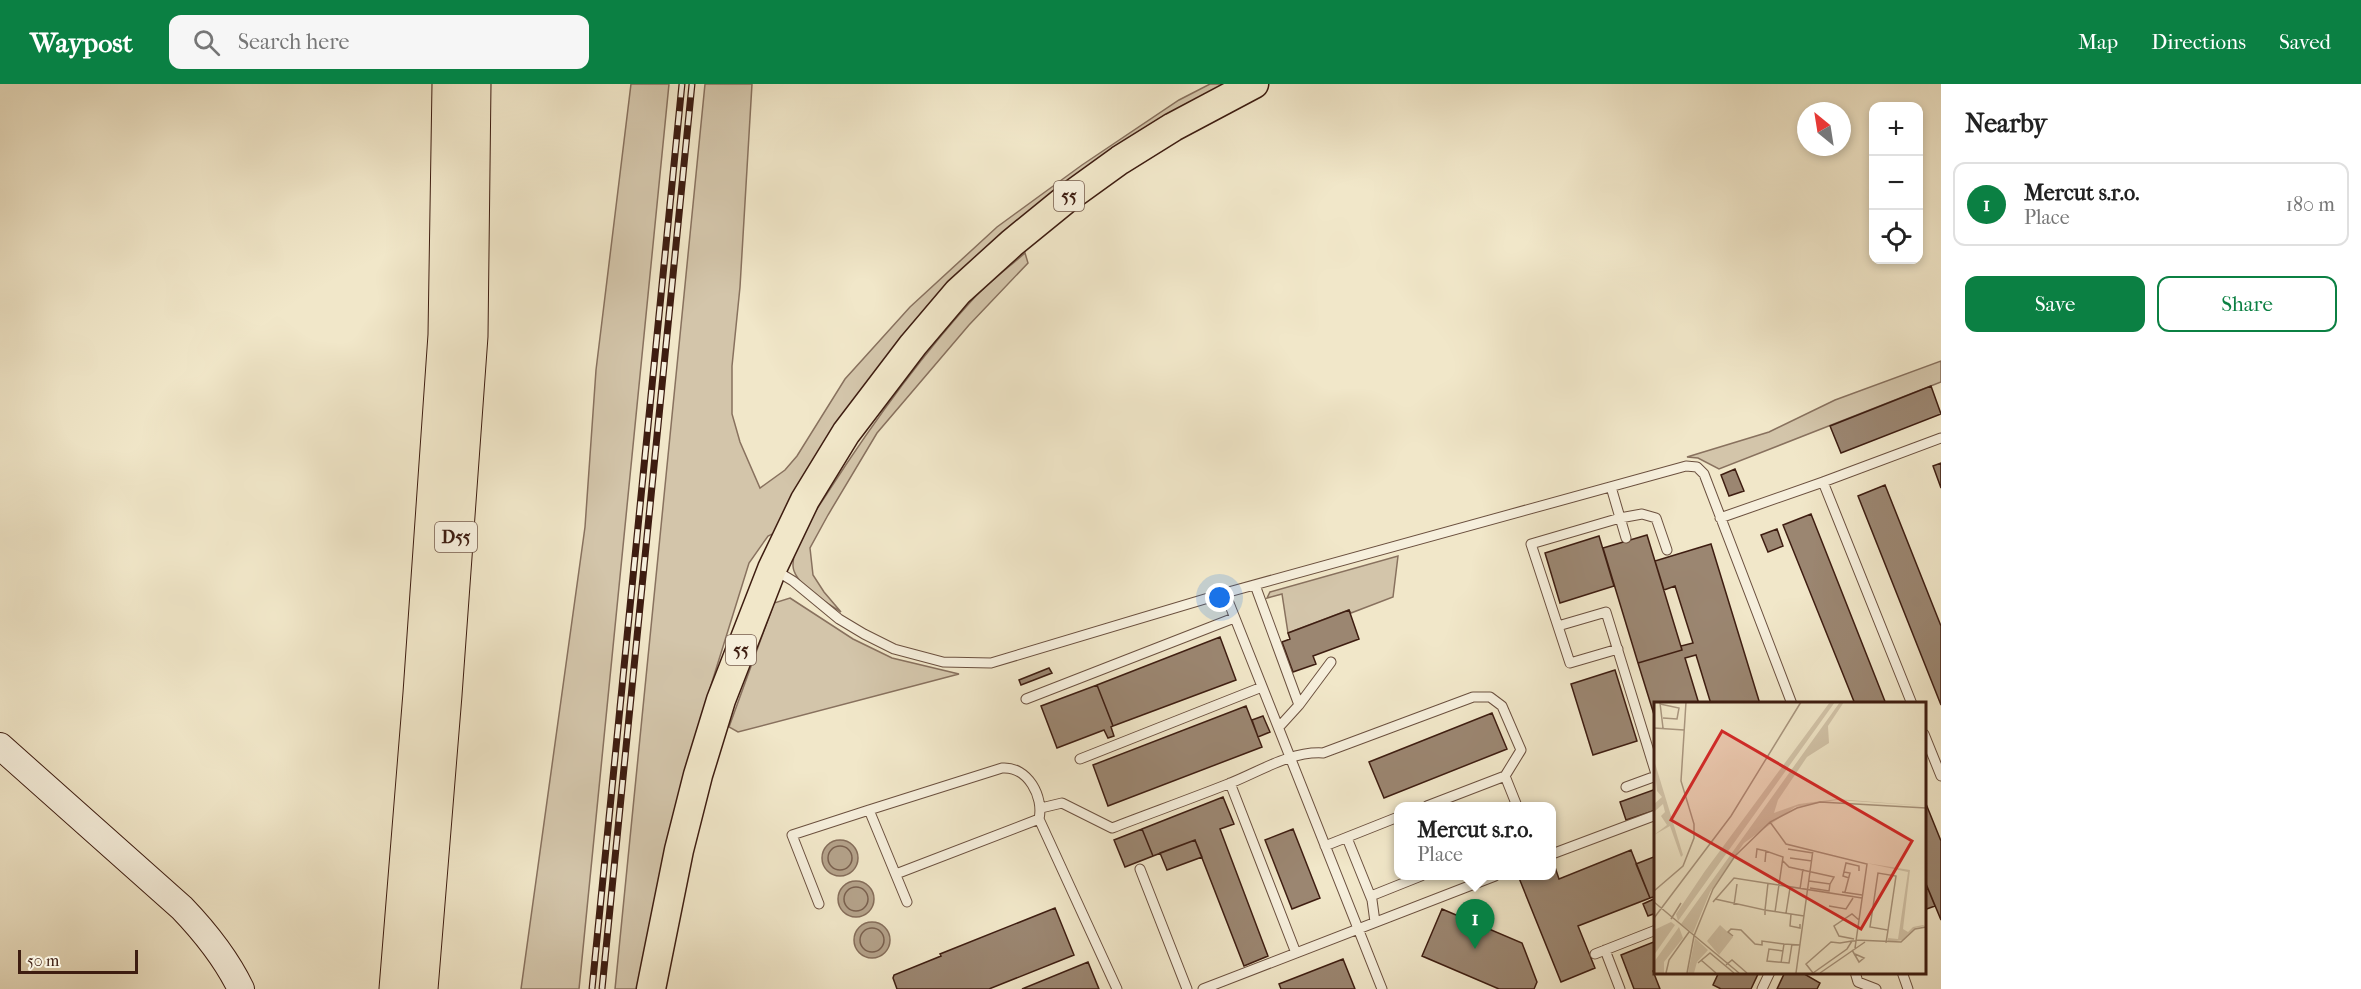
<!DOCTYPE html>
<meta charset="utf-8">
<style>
:root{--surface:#fff;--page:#f6f6f6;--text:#222;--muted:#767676;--line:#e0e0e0;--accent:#0b8043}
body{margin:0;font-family:"IM FELL French Canon",serif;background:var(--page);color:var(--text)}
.controls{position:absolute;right:18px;top:18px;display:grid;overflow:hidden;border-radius:12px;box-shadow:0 3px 9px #0003}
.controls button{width:54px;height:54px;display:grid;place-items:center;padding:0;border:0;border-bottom:2px solid var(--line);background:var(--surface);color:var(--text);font:30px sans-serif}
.compass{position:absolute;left:1797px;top:18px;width:54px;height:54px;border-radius:50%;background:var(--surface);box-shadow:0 3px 9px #0003;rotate:330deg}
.scale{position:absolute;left:18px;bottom:15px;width:120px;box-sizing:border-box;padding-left:6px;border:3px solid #3e1d11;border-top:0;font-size:16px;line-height:21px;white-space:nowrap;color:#3e1d11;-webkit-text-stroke:4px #f6efdc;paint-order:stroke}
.you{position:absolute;left:1220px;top:514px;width:21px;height:21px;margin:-15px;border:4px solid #fff;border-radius:50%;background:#1a73e8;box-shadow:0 0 0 9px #1a73e833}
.badge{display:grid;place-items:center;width:39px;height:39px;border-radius:50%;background:var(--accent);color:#fff;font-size:20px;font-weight:700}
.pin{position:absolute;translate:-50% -50px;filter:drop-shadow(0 2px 3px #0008)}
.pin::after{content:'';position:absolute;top:32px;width:21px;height:18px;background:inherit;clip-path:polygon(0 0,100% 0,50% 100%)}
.popup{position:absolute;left:1394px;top:718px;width:162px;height:78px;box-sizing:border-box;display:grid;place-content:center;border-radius:12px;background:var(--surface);filter:drop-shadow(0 2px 4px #0005);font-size:20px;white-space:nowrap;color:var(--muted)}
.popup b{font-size:22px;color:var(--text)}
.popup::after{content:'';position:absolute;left:50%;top:100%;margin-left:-12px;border:12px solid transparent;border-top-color:var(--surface)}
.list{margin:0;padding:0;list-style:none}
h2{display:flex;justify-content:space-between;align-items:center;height:78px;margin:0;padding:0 24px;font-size:26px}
h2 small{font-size:20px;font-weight:400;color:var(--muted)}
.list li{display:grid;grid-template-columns:39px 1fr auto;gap:18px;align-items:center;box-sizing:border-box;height:84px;margin:0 12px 12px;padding:0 12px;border:2px solid var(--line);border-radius:12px}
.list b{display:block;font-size:22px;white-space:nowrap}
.list p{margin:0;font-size:20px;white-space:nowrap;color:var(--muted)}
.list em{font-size:20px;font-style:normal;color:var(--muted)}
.actions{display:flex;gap:12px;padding:18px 24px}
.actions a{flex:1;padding:14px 0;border:2px solid var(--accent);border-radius:12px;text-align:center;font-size:21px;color:var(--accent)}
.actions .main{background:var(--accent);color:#fff}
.icon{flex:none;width:33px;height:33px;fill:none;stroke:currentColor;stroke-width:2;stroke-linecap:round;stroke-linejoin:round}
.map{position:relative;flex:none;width:1941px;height:905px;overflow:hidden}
header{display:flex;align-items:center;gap:36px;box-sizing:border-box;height:84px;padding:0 30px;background:var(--accent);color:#fff}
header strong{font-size:28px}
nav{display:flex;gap:33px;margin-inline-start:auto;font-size:21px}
.search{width:420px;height:54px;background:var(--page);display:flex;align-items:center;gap:15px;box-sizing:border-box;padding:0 21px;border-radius:12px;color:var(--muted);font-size:22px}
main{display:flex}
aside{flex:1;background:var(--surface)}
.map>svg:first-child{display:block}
</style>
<header>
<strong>Waypost</strong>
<div class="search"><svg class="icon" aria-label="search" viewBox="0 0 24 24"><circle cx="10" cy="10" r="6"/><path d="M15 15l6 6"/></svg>Search here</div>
<nav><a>Map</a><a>Directions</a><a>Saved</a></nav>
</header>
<main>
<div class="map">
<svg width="1941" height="905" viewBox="0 0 1941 905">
<rect width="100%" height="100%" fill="#f1e7c9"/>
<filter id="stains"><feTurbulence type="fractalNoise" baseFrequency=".00333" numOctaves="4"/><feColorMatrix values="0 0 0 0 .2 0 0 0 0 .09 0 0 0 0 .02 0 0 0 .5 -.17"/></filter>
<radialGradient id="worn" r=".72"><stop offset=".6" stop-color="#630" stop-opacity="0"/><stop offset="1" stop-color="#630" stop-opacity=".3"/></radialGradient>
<path fill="#d3c5aa" stroke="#88715e" stroke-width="1.5" d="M 631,0 L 669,0 L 579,905 L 521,905 L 585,443 L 596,286 Z
M 705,0 L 752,0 L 740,203 L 732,282 L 732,330 L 740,358 L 760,404 L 785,386 L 797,372 L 845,295 L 910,223 L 997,143 L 1082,81 L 1179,16 L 1210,0 L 1231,0 L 1005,149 L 777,448 L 768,452 L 749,479 L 712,598 L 666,759 L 638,905 L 615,905 Z
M 1025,169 L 1028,179 L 969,241 L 877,349 L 828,431 L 810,464 L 813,491 L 824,508 L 841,528 C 827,519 794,500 793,482 C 792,459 816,427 828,408 C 872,340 919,274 974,214 C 989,198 1008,184 1025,169 Z
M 1941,277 L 1941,298 L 1719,385 L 1698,374 L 1687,373 L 1769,348 L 1835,316 Z
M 1398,472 L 1393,513 L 1351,529 L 1349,526 L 1288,549 L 1282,510 L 1267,514 L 1270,508 Z
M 790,514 L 853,555 L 892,574 L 959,590 L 738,648 L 729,643 L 774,519 Z"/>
<path fill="#b4a28a" stroke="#856d5a" stroke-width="1.5" d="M822 774a18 18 0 1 1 36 0a18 18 0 1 1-36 0Z
M838 815a18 18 0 1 1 36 0a18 18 0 1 1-36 0Z
M854 856a18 18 0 1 1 36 0a18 18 0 1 1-36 0Z"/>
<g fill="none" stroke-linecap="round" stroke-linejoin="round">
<path stroke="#79604e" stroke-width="1.5" d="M828 774a12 12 0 1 1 24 0a12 12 0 1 1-24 0Z
M844 815a12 12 0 1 1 24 0a12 12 0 1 1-24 0Z
M860 856a12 12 0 1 1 24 0a12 12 0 1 1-24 0Z"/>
</g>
<path fill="#9b8671" stroke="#3e1d11" stroke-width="1.5" d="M 1931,302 L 1941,330 L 1841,369 L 1830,342 Z
M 1941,379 L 1941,404 L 1933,382 Z
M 1735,385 L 1744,407 L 1729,412 L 1721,391 Z
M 1885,401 L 1941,542 L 1941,621 L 1858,412 Z
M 1811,430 L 1886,620 L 1855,620 L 1783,441 Z
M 1777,445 L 1783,462 L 1768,468 L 1761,451 Z
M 1647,451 L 1682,566 L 1638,579 L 1603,464 Z
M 1599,452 L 1614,502 L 1560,519 L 1545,469 Z
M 1711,460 L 1760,620 L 1711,620 L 1696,571 L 1685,574 L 1699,620 L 1656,620 L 1656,637 L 1638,579 L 1682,566 L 1681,562 L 1693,559 L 1675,502 L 1664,506 L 1655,477 Z
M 1349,526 L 1359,555 L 1313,572 L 1316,580 L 1293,588 L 1282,558 L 1290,555 L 1288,549 Z
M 1220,553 L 1236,596 L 1113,642 L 1097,601 Z
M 1049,584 L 1052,589 L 1021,601 L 1019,596 Z
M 1615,586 L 1637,657 L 1593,671 L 1571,600 Z
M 1097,601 L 1113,642 L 1111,643 L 1114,652 L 1108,654 L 1104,646 L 1057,664 L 1041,622 Z
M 1246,622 L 1262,663 L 1108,722 L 1093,681 Z
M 1492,629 L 1507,665 L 1384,714 L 1369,678 Z
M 1263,632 L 1270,648 L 1258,653 L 1252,636 Z
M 1656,705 L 1656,726 L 1626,736 L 1620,718 Z
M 1223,713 L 1234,740 L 1220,745 L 1268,872 L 1244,882 L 1195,756 L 1153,772 L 1142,745 Z
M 1924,715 L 1941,757 L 1941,836 L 1924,795 Z
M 1142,745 L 1153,772 L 1125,783 L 1114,756 Z
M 1293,745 L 1320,814 L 1292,825 L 1265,756 Z
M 1195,756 L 1202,773 L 1167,786 L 1160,769 Z
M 1631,766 L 1650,814 L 1578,842 L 1595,884 L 1561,898 L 1519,794 L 1526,792 L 1552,792 L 1552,781 L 1554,780 L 1559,795 Z
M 1656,772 L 1656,812 L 1650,814 L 1636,780 Z
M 1928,805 L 1935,822 L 1924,826 L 1924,806 Z
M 1656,814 L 1656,829 L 1648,832 L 1643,820 Z
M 1055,824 L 1074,871 L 989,905 L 897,905 L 893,894 L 894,891 L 941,872 L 940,870 Z
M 1442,825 L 1522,859 L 1537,898 L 1534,905 L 1499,905 L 1422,872 Z
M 1656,857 L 1656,886 L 1653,887 L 1660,905 L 1634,905 L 1621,871 Z
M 1343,875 L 1355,905 L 1281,905 L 1279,900 Z
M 1088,878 L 1099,905 L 1022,905 Z
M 1719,888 L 1759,888 L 1751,905 L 1721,905 L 1713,901 Z
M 1785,888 L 1801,888 L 1820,899 L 1817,905 L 1777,905 Z"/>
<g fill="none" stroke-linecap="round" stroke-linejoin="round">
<g stroke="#6b503f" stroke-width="11">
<path id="lane" d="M 1611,403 L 1626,454
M 1720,434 L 1823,398
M 775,486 L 793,497 L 839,535 L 864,550 L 894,565 L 943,578 L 991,579 L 1225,509 L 1686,382 L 1697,383 L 1704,390 L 1792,620
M 1255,501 L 1299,621
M 1225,509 L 1382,905
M 1558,542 L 1606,528 L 1656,690
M 1618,565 L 1570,579 L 1531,460 L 1620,434 L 1642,430 L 1656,434 L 1667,466
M 1026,615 L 1234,534
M 1912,620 L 1823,398 L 1941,354
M 1279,643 L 1299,621 L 1331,578
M 1924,650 L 1941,692
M 1080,675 L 1262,603
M 1505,692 L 1517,722
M 1230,699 L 1296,869
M 1626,703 L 1656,692
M 1041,724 L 1062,719 L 1112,744 C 1151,729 1190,715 1228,700 C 1259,688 1290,667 1323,669 L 1473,613 L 1490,613 L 1502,622 L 1521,666 L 1505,692 L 1427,722
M 1347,754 L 1372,816 L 1375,838
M 1325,762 L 1398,733
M 1552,770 L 1656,731
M 1140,785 L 1187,905
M 896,790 L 1039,735
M 1371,812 L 1421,792
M 907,818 L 869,726 L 1002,684 C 1028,682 1044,713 1039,735 L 1117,905
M 819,820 L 792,751 L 869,726
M 1605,866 L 1620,905
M 1595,870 L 1656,846
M 1855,888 L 1858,898 L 1876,905
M 1902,888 L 1908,905
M 1203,905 L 1495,792
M 1762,905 L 1770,888"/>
</g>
<g stroke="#3e1d11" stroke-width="28">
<path id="secondary" d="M 0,662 L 182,824 C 206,849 226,874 241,905"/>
</g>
<g stroke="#3e1d11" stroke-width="31">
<path id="primary" d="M 651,905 L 679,766 L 698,691 L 721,616 L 772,485 L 805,416 L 846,349 L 913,261 L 958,208 L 1012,159 L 1066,115 L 1120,76 L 1173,43 L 1254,0"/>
</g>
<g stroke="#3e1d11" stroke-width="35">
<path id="highway" d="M 396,905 L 420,609 L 445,251 L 449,0
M 421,905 L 445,611 L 471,252 L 474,0"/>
</g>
<use href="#lane" stroke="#f6efdc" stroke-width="9"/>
<use href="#secondary" stroke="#f6efdc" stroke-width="26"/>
<use href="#primary" stroke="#f1e7c9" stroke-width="28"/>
<use href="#highway" stroke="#f1e7c9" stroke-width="33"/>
<g stroke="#3e1d11" stroke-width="7">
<path id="rail" d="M 592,905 L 682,0
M 602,905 L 692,0"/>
</g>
<use href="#rail" stroke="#f6efdc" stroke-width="4.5" stroke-dasharray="14" stroke-linecap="butt"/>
</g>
<g text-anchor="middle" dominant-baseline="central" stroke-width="5" stroke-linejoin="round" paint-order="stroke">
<g fill="#f6efdc" stroke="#755c4e" stroke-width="1.5">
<rect x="1054" y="97" width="30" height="30" rx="4.5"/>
<rect x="435" y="438" width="42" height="30" rx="4.5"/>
<rect x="726" y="551" width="30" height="30" rx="4.5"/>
</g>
<g font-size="18" font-weight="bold" fill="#3e1d11">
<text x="1069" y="112">55</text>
<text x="456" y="453">D55</text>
<text x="741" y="566">55</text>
</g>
</g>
<g transform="translate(1654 618)">
<rect width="272" height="272" fill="#f1e7c9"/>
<path d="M 176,0 L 181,0 L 24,219 L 22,212 L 51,169 ZM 186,0 L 190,0 L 174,24 L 175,41 L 153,55 L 124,98 L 120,111 L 145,102 L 183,97 L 271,104 L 183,98 L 141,105 L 90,141 L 56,190 L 39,231 L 27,222 ZM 0,58 L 29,153 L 27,155 L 16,124 L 0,133 L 13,123 L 7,114 L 11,110 L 9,102 L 0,110 L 0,102 L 8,95 L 3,89 ZM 212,161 L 256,168 L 249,227 L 254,230 L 259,225 L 269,223 L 271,224 L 261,226 L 250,238 L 234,240 L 234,236 L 244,237 L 254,170 ZM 17,220 L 21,223 L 0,253 L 0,228 ZM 66,223 L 79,235 L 65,253 L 53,239 ZM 25,225 L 29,236 L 10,260 L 10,271 L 1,271 L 0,260 ZM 41,236 L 54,248 L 43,260 L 40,271 L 34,271 Z" fill="#d3c5aa"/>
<path fill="none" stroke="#a9967f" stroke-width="1.5" d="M 6,1 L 9,26M 6,2 L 25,6 L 23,17 L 9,16M 0,26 L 30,28M 116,120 L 132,142 L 213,162 L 201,246M 134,147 L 159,151M 102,156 L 103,147 L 112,149M 136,156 L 158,159M 129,159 L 135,165 L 180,175 L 176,182 L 155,179M 111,160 L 112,149 L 129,155 L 121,210M 190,170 L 196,171 L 191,190M 195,176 L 189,174 L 192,161 L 205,164 L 205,169M 114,181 L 111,208 L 150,214M 156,186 L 175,189 L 176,182M 146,187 L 149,167M 0,189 L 29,164 L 40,136 L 40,122 L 27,79 L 32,0M 188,190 L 208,193M 61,197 L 111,208 L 111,213M 0,200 L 85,271M 59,200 L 80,176 L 208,196M 80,203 L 83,182M 175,204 L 192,207 L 199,196M 132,211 L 136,186M 137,212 L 136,224 L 146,226 L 146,222M 0,216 L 77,114 L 147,0M 17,217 L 27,201M 79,234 L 74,230 L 77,227 L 87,228 L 101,242 L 108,243 L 108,239 L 130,242M 200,237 L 185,234 L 180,224 L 198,212 L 205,218M 202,238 L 247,240 L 261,227 L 272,225M 198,239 L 193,247 L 159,271 L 152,262 L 177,240 L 186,241 L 198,239 L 202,239M 232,241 L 234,228 L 216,225 L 224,171 L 242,174 L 234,228M 198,248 L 205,260 L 210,256 L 201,252M 129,249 L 115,247 L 113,259 L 135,261 L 138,242M 47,258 L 62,271M 44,261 L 56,251 L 80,271M 127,261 L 130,242 L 146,243M 72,263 L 78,258 L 93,271M 12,271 L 15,258 L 35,230M 33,271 L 40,234 L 59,187 L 81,154 L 116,120 L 143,106 L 166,100 L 272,106M 142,271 L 159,148M 166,271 L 211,240"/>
<path fill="#d62828" fill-opacity="0.15" stroke="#d62828" stroke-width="3" d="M 68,29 L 258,139 L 207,227 L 17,118 Z"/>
<rect width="272" height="272" fill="none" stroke="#3e1d11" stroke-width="3"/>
</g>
<rect width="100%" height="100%" filter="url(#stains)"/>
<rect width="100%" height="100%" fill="url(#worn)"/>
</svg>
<div class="controls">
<button>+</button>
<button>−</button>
<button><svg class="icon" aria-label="locate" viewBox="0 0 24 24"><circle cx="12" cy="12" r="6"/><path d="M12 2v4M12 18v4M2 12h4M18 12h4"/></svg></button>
</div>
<svg class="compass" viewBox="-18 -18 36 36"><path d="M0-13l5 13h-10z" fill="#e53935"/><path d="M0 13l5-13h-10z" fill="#767676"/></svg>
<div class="scale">50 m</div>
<div class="you"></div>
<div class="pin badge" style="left:1475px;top:865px">1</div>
<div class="popup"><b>Mercut s.r.o.</b>Place</div>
</div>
<aside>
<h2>Nearby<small></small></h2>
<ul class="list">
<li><span class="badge">1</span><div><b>Mercut s.r.o.</b><p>Place</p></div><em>180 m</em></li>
</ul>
<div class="actions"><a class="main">Save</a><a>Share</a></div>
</aside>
</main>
